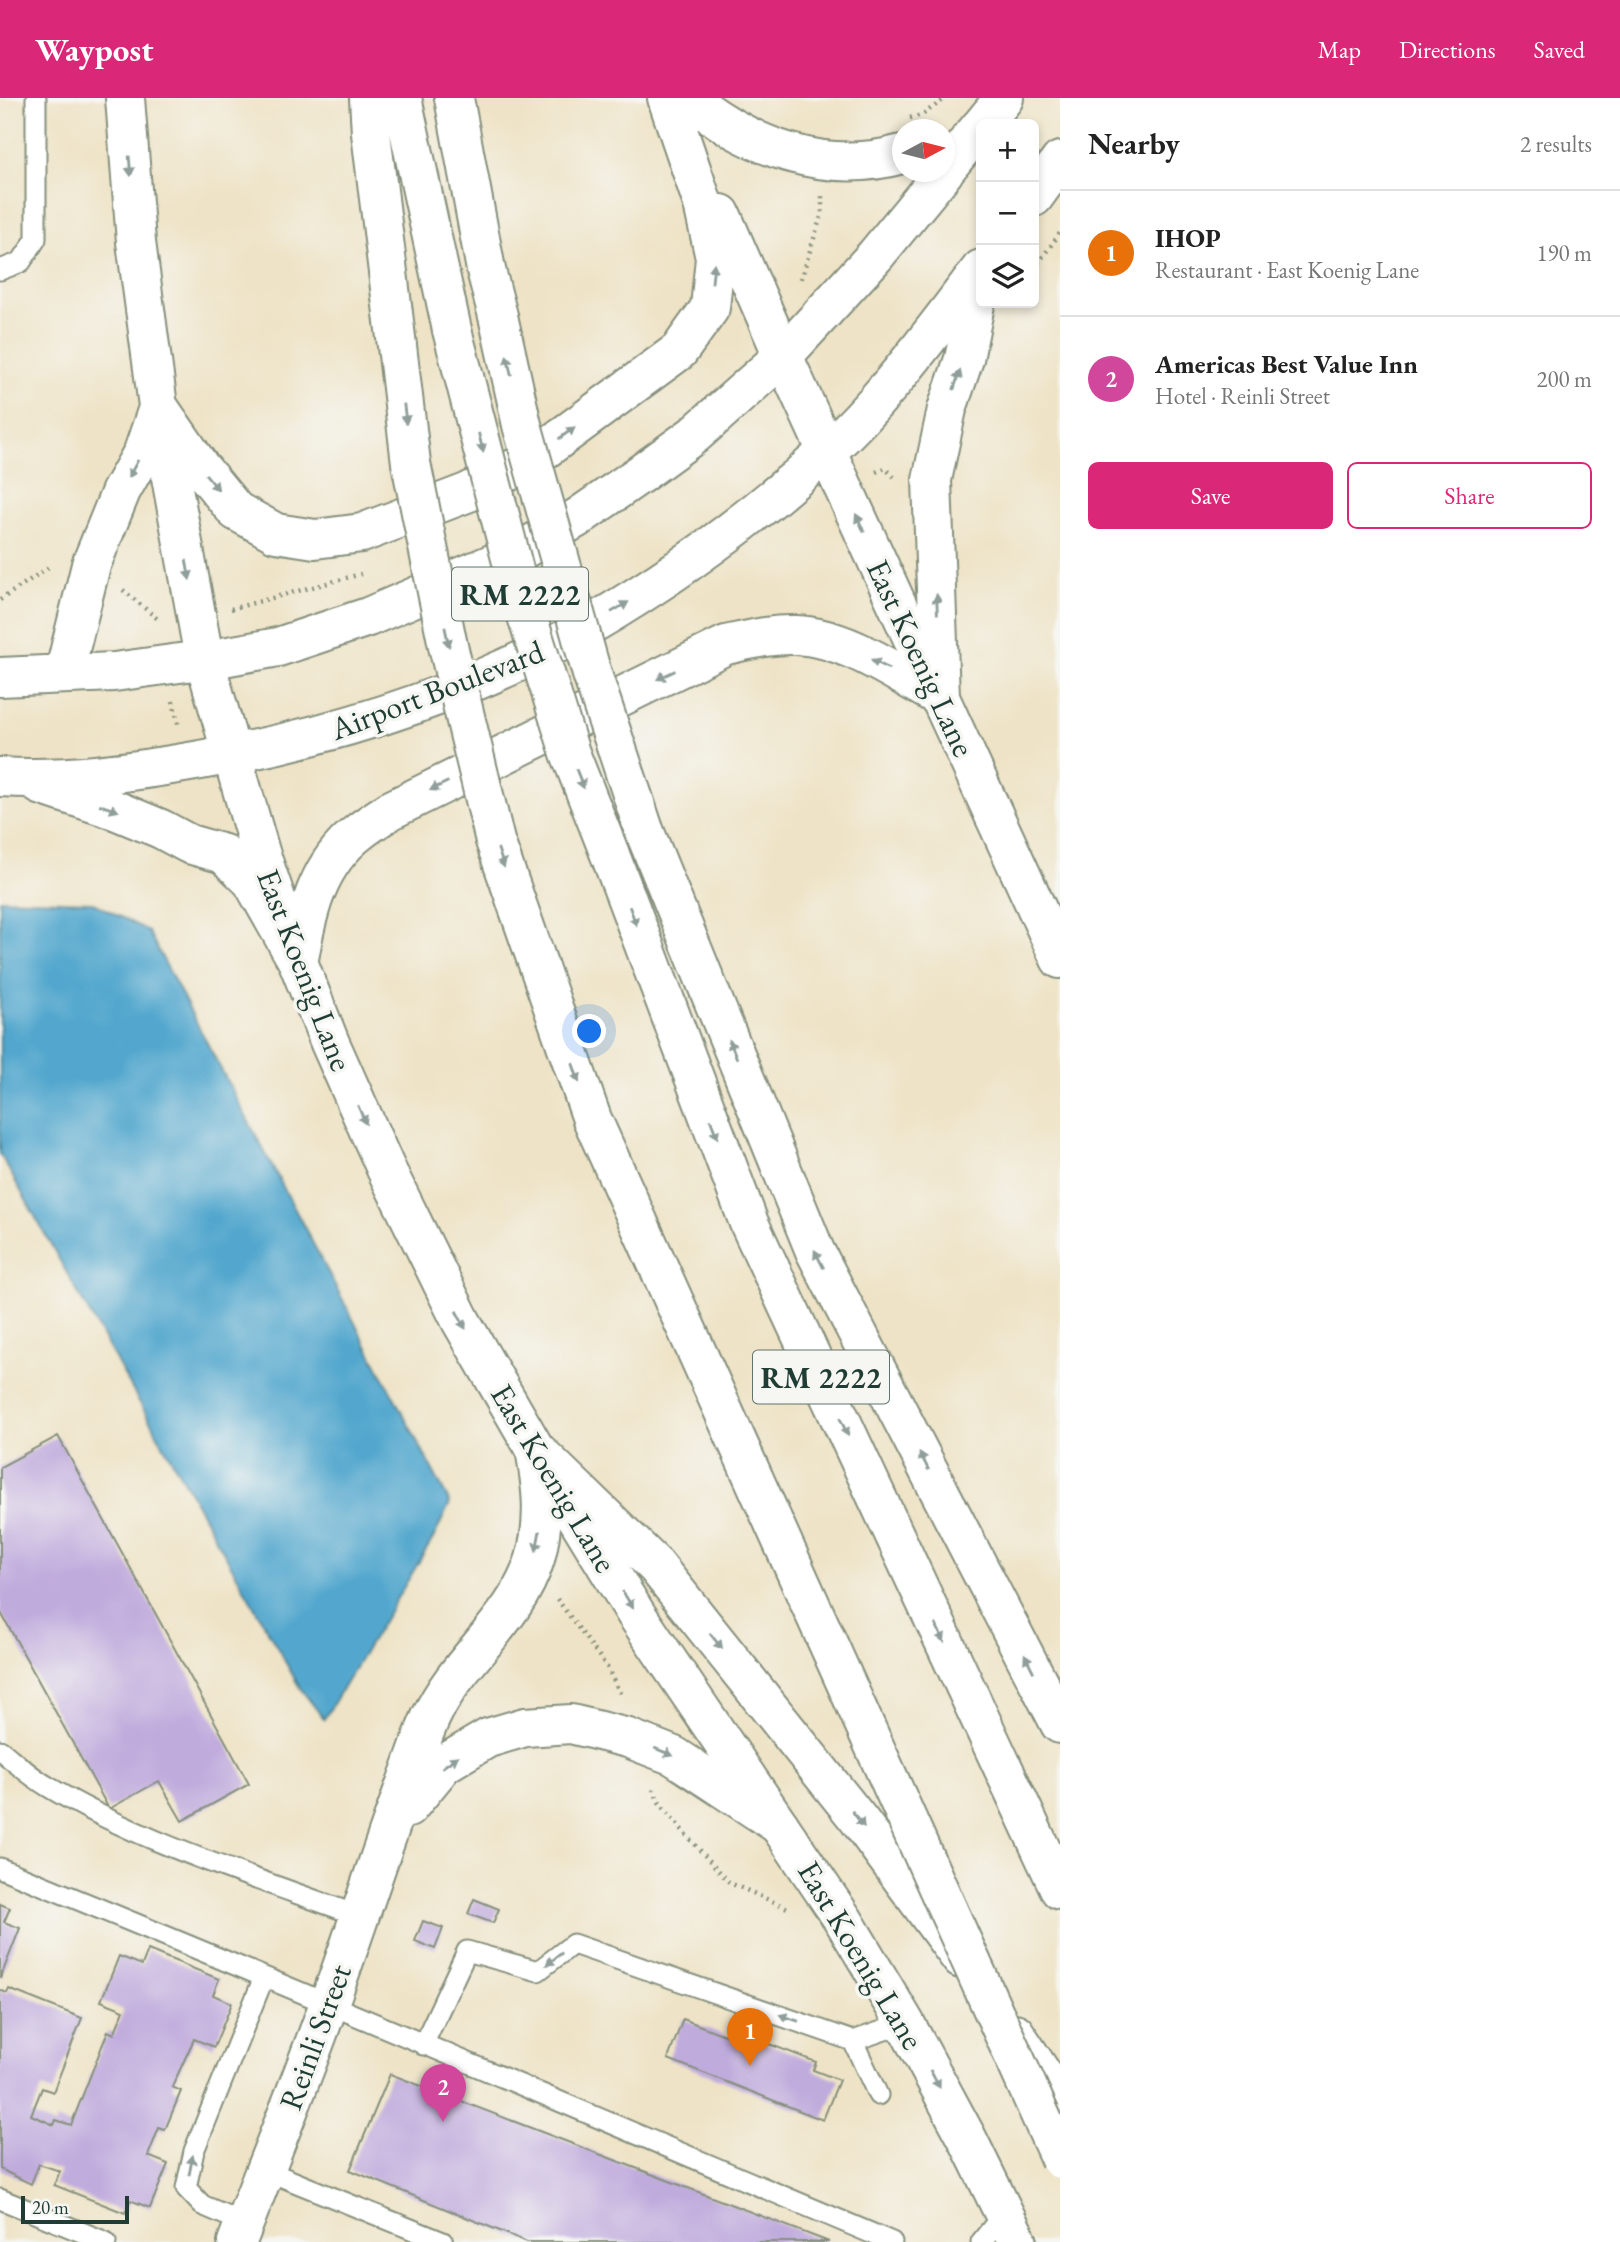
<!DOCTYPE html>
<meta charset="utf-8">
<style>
:root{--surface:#fff;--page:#f6f6f6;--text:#222;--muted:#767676;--line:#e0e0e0;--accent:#db2777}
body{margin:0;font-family:"EB Garamond",serif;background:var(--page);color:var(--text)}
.controls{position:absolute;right:21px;top:21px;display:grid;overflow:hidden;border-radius:10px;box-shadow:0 4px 10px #0003}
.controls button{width:63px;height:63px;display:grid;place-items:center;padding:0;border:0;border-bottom:2px solid var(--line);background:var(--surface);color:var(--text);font:35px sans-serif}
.compass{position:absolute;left:892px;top:21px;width:63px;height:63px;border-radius:50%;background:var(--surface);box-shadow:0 4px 10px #0003;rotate:83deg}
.scale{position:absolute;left:21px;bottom:18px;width:108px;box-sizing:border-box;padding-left:7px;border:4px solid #1f3d34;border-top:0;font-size:19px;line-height:24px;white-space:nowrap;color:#1f3d34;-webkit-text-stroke:5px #f6f6f2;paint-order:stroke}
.you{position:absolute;left:590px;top:934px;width:24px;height:24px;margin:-18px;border:5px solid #fff;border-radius:50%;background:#1a73e8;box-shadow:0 0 0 10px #1a73e833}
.badge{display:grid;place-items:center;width:46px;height:46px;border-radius:50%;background:var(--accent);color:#fff;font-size:23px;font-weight:700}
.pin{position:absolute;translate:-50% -58px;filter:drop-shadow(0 2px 4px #0008)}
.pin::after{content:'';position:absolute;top:37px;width:24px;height:21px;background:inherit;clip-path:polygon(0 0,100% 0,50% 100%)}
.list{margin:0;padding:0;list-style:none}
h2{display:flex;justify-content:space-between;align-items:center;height:91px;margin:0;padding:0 28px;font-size:30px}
h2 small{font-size:23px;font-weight:400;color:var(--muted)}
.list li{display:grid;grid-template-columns:46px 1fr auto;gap:21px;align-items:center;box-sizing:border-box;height:126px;padding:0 28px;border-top:2px solid var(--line)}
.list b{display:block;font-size:26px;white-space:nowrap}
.list p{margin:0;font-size:23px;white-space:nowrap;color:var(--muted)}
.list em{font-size:23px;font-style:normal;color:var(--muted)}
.actions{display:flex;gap:14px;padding:21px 28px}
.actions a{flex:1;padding:16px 0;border:2px solid var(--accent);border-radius:10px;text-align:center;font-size:24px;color:var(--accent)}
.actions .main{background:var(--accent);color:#fff}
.icon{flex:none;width:38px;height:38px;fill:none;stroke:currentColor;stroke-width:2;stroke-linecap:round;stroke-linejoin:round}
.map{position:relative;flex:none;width:1060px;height:2144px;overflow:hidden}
header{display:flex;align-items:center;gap:42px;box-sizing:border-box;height:98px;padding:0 35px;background:var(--accent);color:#fff}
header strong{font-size:33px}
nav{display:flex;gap:38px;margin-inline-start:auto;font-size:24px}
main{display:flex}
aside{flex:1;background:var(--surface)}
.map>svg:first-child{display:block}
</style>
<header>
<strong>Waypost</strong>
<nav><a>Map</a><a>Directions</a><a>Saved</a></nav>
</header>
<main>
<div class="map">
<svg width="1060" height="2144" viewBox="0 0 1060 2144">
<rect width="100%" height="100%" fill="#f6f6f2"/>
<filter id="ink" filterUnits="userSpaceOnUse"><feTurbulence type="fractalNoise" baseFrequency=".0143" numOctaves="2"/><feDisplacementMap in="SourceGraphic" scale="14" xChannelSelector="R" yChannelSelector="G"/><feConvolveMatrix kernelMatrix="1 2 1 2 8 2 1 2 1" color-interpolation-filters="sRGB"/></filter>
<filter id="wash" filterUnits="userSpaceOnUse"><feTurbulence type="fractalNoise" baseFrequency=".00686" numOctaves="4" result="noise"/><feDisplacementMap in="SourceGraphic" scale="28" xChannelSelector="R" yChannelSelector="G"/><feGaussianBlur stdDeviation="1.57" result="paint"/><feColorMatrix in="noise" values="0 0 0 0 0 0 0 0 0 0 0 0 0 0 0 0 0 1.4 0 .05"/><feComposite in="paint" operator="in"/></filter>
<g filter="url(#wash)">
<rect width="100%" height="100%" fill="#eee3c6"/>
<path fill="#52a7ce" stroke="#387281" stroke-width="2" d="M 0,801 L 92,804 L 148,833 L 450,1405 L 434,1439 L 324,1621 L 300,1590 L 0,1056 Z"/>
<g id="blocks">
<path fill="#c0abdd" d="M 58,1338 L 249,1686 L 182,1723 L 159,1683 L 109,1711 L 0,1513 L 0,1369 Z
M 474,1801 L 499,1811 L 493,1825 L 468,1816 Z
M 0,1806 L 10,1810 L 4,1824 L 20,1830 L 0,1881 Z
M 423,1823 L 443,1830 L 435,1851 L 415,1843 Z
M 148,1852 L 219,1881 L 213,1897 L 232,1905 L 214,1949 L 194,1941 L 172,1989 L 181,1993 L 165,2032 L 159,2030 L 148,2058 L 168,2066 L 150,2110 L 130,2102 L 125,2115 L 54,2087 L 60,2073 L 39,2066 L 31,2086 L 0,2071 L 0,1892 L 7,1895 L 9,1891 L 82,1920 L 53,1994 L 42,1990 L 31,2017 L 54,2027 L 56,2022 L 71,2027 L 108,1933 L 114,1936 L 124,1912 L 101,1903 L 119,1858 L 142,1867 Z
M 683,1921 L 732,1940 L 735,1933 L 816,1964 L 813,1972 L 839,1982 L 823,2022 L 668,1961 Z
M 390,1976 L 829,2144 L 527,2144 L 350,2072 Z"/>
</g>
</g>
<g filter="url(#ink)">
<use href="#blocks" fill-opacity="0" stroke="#86907d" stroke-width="2"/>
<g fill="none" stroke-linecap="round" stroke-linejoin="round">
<g stroke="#86907d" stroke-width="23">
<path id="lane" d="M 0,172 L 21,164 L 36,141 L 36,0
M 0,1652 C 15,1664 30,1678 47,1688 C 141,1745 256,1780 359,1818
M 0,1770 C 299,1891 594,2019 892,2144
M 853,1943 L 878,1997
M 423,1947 L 467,1853 L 538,1873 L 573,1846 L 853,1943 L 905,1925
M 265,2072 L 443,2144
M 0,2101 L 106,2144
M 244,2125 L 202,2107 L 186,2090 L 194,2053 L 264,1879
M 981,2144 L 1004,2115"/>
</g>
<g stroke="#86907d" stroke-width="42">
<path id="street" d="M 408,1710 L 444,1666 L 488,1640 L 525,1629 L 571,1626 L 628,1640 L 674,1658 L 779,1727
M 237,2144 C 267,2065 300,1987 328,1908 C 355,1835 378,1761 405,1688 C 414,1665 421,1641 431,1619 C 458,1561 516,1523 535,1461 C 546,1421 542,1390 535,1351"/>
</g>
<g stroke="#86907d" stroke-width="42">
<path id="secondary" d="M 783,258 L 1060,861
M 204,560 L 261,757 L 298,864 L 330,945 L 386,1071 L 461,1223 L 535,1351 L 636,1516 L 844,1823 L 905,1925 L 967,2040 L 1018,2144
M 299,861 C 307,813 318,766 359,734 C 369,726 380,719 391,712 L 726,547 C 749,542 772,536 796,537 C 847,539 896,575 940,599"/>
</g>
<g stroke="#86907d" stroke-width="42">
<path id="primary" d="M 125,0 L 136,144 L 158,308 L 204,560
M 689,0 C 749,49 826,78 902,56
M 983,26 L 1004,0
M 944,73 L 981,28
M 1034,99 L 1060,63
M 721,116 L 783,258
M 158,308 L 200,369 L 236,413 L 276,435 L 315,441 L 362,435 L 469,394 L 529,363 L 679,253 L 710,210 L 715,160 L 703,106 L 667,0
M 64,576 L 91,467 L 121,393 L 143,354 L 158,310
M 0,579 L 114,574 L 223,559 L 278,549 L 368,519 L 515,456 L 577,420 L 639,377 L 694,337 L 783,258 L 875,158 L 944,74
M 940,599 L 932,382 L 947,311 L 964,261 L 981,177
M 0,679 C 65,683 132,674 195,663 C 304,644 409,614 510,568 C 527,560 545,552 562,543 C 656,491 745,427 825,355 C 885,301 932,234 981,171
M 40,687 L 115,712 L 161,731 L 189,746 L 224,756 L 252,783 L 298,864"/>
</g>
<g stroke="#86907d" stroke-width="42">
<path id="highway" d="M 369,0 L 371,35 L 397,248
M 402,0 L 452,232
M 454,0 L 486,172 L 498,218
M 644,732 L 815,1153 L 1060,1626
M 609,754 L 749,1125 L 1060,1792
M 535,1351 L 656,1468 L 859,1722 L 961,1861
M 1015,1935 L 1060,2003"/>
</g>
<path stroke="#86907d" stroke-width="4.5" stroke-dasharray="2 5" stroke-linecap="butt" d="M 910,20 L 922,17 L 946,0
M 1034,171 L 1060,135
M 801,181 L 822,115 L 822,98
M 876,374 L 885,370 L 894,379
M 123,492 L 159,522
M 0,502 L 52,467
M 231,511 L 361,476
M 173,603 L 179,629
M 557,1501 L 607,1569 L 622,1599
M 653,1691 L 659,1704 L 687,1738 L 730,1785 L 790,1811"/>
<use href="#lane" stroke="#fff" stroke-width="19"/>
<use href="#street" stroke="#fff" stroke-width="38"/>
<use href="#secondary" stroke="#fff" stroke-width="38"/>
<use href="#primary" stroke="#fff" stroke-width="38"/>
<use href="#highway" stroke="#fff" stroke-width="38"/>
<g stroke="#86907d" stroke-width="42" stroke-linecap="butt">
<path id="highway-bridge" d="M 498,218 L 522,327 L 592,576 L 644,732
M 452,232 L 521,499 L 570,655 L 609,754
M 397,248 L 411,365 L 448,548 L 495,743 L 592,1021 L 1060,2061"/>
</g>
<use href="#highway-bridge" stroke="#fff" stroke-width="38"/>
</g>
<defs><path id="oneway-solid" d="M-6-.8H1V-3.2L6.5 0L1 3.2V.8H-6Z" transform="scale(1.75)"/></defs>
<g fill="#8f9e9a">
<use href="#oneway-solid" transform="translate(130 68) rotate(85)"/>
<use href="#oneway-solid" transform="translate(713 175) rotate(-84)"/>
<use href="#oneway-solid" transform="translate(509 267) rotate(-103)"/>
<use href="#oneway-solid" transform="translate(957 282) rotate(-71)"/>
<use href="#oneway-solid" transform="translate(405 316) rotate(83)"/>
<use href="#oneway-solid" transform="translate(567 335) rotate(-36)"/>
<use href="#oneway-solid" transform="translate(481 345) rotate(76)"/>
<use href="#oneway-solid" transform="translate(133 371) rotate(119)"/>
<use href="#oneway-solid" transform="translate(212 384) rotate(50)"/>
<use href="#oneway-solid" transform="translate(860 425) rotate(-115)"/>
<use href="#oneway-solid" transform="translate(188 472) rotate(80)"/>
<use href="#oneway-solid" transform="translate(937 506) rotate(-92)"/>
<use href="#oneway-solid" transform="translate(620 509) rotate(-31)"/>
<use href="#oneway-solid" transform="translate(447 539) rotate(78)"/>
<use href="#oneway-solid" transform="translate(880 566) rotate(-152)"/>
<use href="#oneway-solid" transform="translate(666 577) rotate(154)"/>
<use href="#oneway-solid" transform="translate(580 681) rotate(68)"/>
<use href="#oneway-solid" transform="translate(439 688) rotate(154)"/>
<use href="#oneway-solid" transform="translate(109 710) rotate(19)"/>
<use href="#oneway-solid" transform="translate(501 760) rotate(71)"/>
<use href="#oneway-solid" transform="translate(633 818) rotate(69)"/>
<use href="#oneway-solid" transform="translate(733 951) rotate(-112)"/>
<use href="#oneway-solid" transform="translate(576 975) rotate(71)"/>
<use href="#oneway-solid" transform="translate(362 1017) rotate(66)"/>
<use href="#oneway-solid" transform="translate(714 1031) rotate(69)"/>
<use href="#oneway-solid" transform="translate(819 1161) rotate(-117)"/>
<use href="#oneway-solid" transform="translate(461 1222) rotate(62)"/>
<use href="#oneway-solid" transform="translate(844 1329) rotate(65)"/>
<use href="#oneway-solid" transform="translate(924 1363) rotate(-117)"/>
<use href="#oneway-solid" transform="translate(538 1443) rotate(101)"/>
<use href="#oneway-solid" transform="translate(628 1502) rotate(58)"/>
<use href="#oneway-solid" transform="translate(940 1535) rotate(65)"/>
<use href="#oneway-solid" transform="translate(716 1543) rotate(51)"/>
<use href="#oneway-solid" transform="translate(1029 1565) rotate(-117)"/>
<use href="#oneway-solid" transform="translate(664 1654) rotate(22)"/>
<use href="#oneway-solid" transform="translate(450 1664) rotate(-36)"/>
<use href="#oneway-solid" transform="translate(858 1721) rotate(53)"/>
<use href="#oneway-solid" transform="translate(554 1861) rotate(142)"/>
<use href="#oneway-solid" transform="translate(789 1920) rotate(-161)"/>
<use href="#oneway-solid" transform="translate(935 1981) rotate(61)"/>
<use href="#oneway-solid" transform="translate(191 2067) rotate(-79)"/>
</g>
</g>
<g text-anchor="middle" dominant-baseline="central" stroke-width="7" stroke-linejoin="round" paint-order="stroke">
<g fill="#f6f6f2" stroke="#60746d" stroke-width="2">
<rect x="452" y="469.5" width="136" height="53" rx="5"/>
<rect x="753" y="1252.5" width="136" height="53" rx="5"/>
</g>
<g font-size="30" font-weight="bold" fill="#1f3d34">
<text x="520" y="496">RM 2222</text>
<text x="821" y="1279">RM 2222</text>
</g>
<g font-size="32" fill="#1f3d34" stroke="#f6f6f2">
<text transform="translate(921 560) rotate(65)">East Koenig Lane</text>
<text transform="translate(437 592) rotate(-21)">Airport Boulevard</text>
<text transform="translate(305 872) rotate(69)">East Koenig Lane</text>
<text transform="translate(554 1380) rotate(59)">East Koenig Lane</text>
<text transform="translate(861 1857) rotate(59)">East Koenig Lane</text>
<text transform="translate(315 1939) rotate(-70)">Reinli Street</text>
</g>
</g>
</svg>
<div class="controls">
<button>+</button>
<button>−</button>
<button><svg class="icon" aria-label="layers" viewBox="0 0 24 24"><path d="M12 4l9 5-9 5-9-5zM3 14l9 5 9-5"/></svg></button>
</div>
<svg class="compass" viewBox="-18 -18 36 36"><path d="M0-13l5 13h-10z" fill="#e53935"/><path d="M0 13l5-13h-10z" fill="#767676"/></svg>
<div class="scale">20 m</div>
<div class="you"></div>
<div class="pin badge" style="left:750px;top:1968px;background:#e8710a">1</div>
<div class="pin badge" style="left:443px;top:2024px;background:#d1479c">2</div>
</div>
<aside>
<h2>Nearby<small>2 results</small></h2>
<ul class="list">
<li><span class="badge" style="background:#e8710a">1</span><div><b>IHOP</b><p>Restaurant · East Koenig Lane</p></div><em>190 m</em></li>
<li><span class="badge" style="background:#d1479c">2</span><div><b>Americas Best Value Inn</b><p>Hotel · Reinli Street</p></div><em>200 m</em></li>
</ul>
<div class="actions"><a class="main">Save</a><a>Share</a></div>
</aside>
</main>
